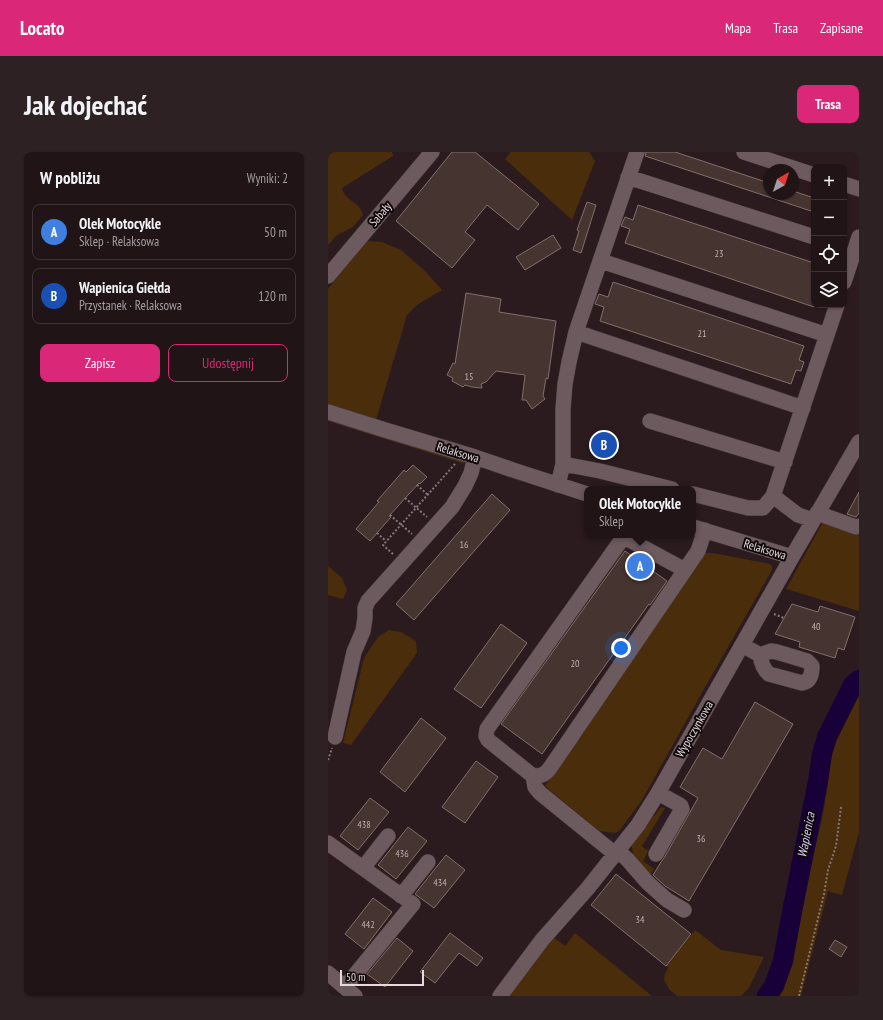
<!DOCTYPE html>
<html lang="pl">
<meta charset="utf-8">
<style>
:root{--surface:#201417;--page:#2d2124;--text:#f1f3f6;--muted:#a29ea1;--line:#3d3336;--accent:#db2777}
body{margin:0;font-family:"PT Sans Narrow",sans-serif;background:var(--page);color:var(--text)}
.controls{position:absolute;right:12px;top:12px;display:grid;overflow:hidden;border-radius:8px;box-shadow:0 1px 3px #0004}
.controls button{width:36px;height:36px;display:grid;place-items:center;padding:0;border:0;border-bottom:1px solid var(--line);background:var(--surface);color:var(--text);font:20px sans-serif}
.compass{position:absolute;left:435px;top:12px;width:36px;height:36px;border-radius:50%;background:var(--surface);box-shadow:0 1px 3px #0004;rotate:39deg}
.scale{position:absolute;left:12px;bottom:10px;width:84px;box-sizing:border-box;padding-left:4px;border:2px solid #e6dadd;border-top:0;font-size:11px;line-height:14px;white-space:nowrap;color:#e6dadd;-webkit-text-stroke:3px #0f080a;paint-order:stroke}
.you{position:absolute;left:293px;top:496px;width:14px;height:14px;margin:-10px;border:3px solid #fff;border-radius:50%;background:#1a73e8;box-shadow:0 0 0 6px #1a73e833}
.badge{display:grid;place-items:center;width:26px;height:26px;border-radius:50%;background:var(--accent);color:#fff;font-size:13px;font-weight:700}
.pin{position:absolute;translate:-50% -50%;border:2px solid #fff;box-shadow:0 1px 4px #0006}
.popup{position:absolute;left:256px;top:334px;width:112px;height:52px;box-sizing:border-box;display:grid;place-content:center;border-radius:8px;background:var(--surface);filter:drop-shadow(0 1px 3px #0005);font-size:13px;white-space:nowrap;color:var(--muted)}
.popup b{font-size:15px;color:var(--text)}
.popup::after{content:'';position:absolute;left:50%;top:100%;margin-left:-8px;border:8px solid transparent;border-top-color:var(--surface)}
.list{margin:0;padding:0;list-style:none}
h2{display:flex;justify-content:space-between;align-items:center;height:52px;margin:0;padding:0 16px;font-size:17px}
h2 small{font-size:13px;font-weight:400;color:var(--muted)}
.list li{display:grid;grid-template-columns:26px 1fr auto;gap:12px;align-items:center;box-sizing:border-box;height:56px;margin:0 8px 8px;padding:0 8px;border:1px solid var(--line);border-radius:8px}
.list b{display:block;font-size:15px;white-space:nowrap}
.list p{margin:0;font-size:13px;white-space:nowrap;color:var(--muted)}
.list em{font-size:13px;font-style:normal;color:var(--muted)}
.actions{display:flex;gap:8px;padding:12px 16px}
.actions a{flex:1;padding:9px 0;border:1px solid var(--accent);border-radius:8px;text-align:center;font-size:14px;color:var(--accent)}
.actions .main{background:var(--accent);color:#fff}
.icon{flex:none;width:22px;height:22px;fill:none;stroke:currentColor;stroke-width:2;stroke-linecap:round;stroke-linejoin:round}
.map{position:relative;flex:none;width:531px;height:844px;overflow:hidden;border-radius:8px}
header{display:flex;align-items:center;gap:24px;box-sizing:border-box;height:56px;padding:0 20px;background:var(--accent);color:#fff}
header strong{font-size:19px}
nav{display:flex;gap:22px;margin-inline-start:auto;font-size:14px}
.intro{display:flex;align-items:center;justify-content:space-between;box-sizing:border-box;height:96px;padding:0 24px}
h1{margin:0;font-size:28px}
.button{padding:10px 18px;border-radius:8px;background:var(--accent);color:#fff;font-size:14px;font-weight:700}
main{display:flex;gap:24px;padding:0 24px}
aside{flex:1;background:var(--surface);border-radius:8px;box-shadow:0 1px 3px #0004}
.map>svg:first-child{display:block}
</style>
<header>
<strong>Locato</strong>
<nav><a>Mapa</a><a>Trasa</a><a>Zapisane</a></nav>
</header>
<div class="intro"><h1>Jak dojechać</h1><a class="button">Trasa</a></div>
<main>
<aside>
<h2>W pobliżu<small>Wyniki: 2</small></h2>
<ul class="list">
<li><span class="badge" style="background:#3f7fe0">A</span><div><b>Olek Motocykle</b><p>Sklep · Relaksowa</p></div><em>50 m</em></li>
<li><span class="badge" style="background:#1a4fb4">B</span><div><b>Wapienica Giełda</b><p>Przystanek · Relaksowa</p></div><em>120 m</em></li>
</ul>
<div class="actions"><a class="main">Zapisz</a><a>Udostępnij</a></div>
</aside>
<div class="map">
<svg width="531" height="844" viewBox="0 0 531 844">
<rect width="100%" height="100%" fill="#2b1b1f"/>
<path fill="#4a2d0a" d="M 0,0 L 64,0 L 65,4 L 14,36 C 16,49 32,49 35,63 L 25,75 L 9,83 L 0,93 Z
M 183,0 L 261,0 L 267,9 L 244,68 L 177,7 Z
M 39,89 L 54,90 L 73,98 L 96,118 L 114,138 L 89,153 L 79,163 L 48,268 L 0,253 L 0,137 Z
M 0,266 L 135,309 L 137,312 L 0,269 Z
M 495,370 L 531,382 L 531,459 L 458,437 Z
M 376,401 L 385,401 L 442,412 L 444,415 L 444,418 L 380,530 L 314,648 L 292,678 L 287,681 L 271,679 L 217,634 Z
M 0,414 L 14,426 L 19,438 L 15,447 L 0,443 Z
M 61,478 L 73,480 L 88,489 L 89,501 L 23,593 L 15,591 L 36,506 L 50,485 Z
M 531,534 L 531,680 L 514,743 L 500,739 L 473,844 L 449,844 L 452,840 L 464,813 L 479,732 L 495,662 L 500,631 L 501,593 L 528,537 Z
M 333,655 L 337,656 L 314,694 L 320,699 L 315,709 L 326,717 L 321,726 L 304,702 L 305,700 L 303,692 Z
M 367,778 L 393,798 L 436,805 L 421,836 L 413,844 L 349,844 L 341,837 L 336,828 L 337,822 L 340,816 L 338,814 Z
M 247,781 L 324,844 L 176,844 L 224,784 L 237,794 Z"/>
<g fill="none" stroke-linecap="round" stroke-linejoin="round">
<path stroke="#180038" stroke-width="20" d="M 439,844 L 446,834 L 455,809 L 464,760 L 490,629 L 494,602 L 499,585 L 525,533 L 531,528"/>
</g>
<path fill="#463430" stroke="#826e69" d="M 124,0 L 147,0 L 211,52 L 190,78 L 159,53 L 137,80 L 147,88 L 124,116 L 68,69 Z
M 318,0 L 347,0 L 441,31 L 441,42 L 465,42 L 465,39 L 486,46 L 486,60 L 317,4 Z
M 259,50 L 268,53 L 253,101 L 245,98 L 251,79 L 249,78 Z
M 310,53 L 486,111 L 486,155 L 297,91 L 302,77 L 293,74 L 297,65 L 305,68 Z
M 225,83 L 233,96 L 197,118 L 188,105 Z
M 285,130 L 476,194 L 471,208 L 476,210 L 473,219 L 468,218 L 463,232 L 272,169 L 276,155 L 267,152 L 271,142 L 280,145 Z
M 138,141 L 173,147 L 171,160 L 228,169 L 220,227 L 218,226 L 215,244 L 217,247 L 204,257 L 198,248 L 194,248 L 197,223 L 168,219 L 158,230 L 153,232 L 154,236 L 144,235 L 137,233 L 135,235 L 124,229 L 125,226 L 119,223 L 125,211 L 127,212 Z
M 85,313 L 99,325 L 92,332 L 91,331 L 61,364 L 63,365 L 42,389 L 28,377 L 51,350 L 49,349 L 76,318 L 78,320 Z
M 531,340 L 531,361 L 528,365 L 519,362 Z
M 164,342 L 182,358 L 86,468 L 68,452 Z
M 297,399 L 339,429 L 322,453 L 321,452 L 214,602 L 173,572 Z
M 464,452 L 490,460 L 492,454 L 527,465 L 516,498 L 510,496 L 507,506 L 471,495 L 472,490 L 447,482 Z
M 173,472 L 199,491 L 153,556 L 126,537 Z
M 427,550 L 465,572 L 361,749 L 337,734 L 325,723 L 333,710 L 336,706 L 370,646 L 352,635 L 375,596 L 394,607 Z
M 93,566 L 118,586 L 77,640 L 52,620 Z
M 148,609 L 170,625 L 137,671 L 114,655 Z
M 42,646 L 61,660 L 30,698 L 12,684 Z
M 80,675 L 99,689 L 68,727 L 50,713 Z
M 118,703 L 137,718 L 106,756 L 87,742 Z
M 288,722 L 363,782 L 338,814 L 263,753 Z
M 45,746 L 64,760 L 36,797 L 17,782 Z
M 122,781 L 155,806 L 149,814 L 131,801 L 107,831 L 92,820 Z
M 69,786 L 85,799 L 57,835 L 39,822 Z
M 507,788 L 519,795 L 513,805 L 501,797 Z"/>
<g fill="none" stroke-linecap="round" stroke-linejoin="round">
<g stroke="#46393c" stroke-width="16">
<path id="minor" d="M 416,0 L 486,23
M 300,25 L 486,85
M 516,32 L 531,37
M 273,109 L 499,183
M 0,124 L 104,0
M 516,130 L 531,85
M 248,180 L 475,256
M 0,260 L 57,278 L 147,305 L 185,318 L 259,342
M 322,269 L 457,310
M 235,312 L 272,319 L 344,337
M 230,333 L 235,312 L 235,257 L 237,232 L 241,210 L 248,180 L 309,0
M 365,342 L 420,356 L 435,356 L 445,344 L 509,153
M 445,344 L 470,363 L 485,368
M 489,361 L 528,375 L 531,374
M 365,375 L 464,405
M 297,383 L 159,577 L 158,584 L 160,588 L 205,624 C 213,624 217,623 222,616 L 370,399 L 377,378
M 296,385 L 357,418
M 414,493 L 432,503 L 443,499 L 449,500 L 479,509 L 484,514 C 484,522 482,530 474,531 L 441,522 C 435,517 433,510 432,503
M 7,585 L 26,500 L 35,479 L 37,466 L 37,456 L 40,449 L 124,355 L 137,334 L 143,321 L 147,305
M 205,624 L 207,635 L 212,641 L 287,702
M 0,691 L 85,752 L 17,835
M 290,699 L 299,707 L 320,731 L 339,748 L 356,758
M 328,702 L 354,657 L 353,654 L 350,652 L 330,641
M 35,716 L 60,684
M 73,744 L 100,710
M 0,821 L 27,844
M 172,844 L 214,788 L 260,736 L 310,673 L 330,641 L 464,405 L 531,290"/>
</g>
<path stroke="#84767a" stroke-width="2" stroke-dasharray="2 2" stroke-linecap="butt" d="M 89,333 L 100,343
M 77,346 L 99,365
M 62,363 L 84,382
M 49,381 L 58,389
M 65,402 L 55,393 L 127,312
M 446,462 L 456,466
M 0,608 L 4,596
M 471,844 L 496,742 L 500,718 L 508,694 L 513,655"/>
<use href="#minor" stroke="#6d5a5f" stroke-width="15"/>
</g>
<g text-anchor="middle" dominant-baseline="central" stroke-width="4" stroke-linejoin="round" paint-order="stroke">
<g font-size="10" fill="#beb0b2">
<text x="391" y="101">23</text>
<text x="374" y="181">21</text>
<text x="141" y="224">15</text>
<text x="136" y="392">16</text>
<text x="488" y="474">40</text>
<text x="247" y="511">20</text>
<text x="36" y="672">438</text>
<text x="373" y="686">36</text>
<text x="74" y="701">436</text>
<text x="112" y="730">434</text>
<text x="312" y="767">34</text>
<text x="40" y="772">442</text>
</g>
<g font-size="12" fill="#e6dadd" stroke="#0f080a">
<text transform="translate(52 62) rotate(-50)">Sabały</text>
<text transform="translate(130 300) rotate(17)">Relaksowa</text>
<text transform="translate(437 397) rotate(17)">Relaksowa</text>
<text transform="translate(366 577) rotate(-60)">Wypoczynkowa</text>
</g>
<g font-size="13" font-style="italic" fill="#d4cbf2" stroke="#0f080a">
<text transform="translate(478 683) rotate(-79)">Wapienica</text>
</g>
</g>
</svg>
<div class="controls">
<button>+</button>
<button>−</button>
<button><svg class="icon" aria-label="locate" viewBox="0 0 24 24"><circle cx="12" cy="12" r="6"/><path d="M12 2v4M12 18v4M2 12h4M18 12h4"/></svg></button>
<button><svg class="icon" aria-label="layers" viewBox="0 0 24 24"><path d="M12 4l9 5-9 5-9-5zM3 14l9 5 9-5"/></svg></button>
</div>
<svg class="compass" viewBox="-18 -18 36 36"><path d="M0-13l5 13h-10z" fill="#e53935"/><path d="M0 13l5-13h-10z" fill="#a29ea1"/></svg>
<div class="scale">50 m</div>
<div class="you"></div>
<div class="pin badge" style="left:312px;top:414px;background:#3f7fe0">A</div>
<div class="popup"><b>Olek Motocykle</b>Sklep</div>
<div class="pin badge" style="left:276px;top:293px;background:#1a4fb4">B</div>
</div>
</main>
